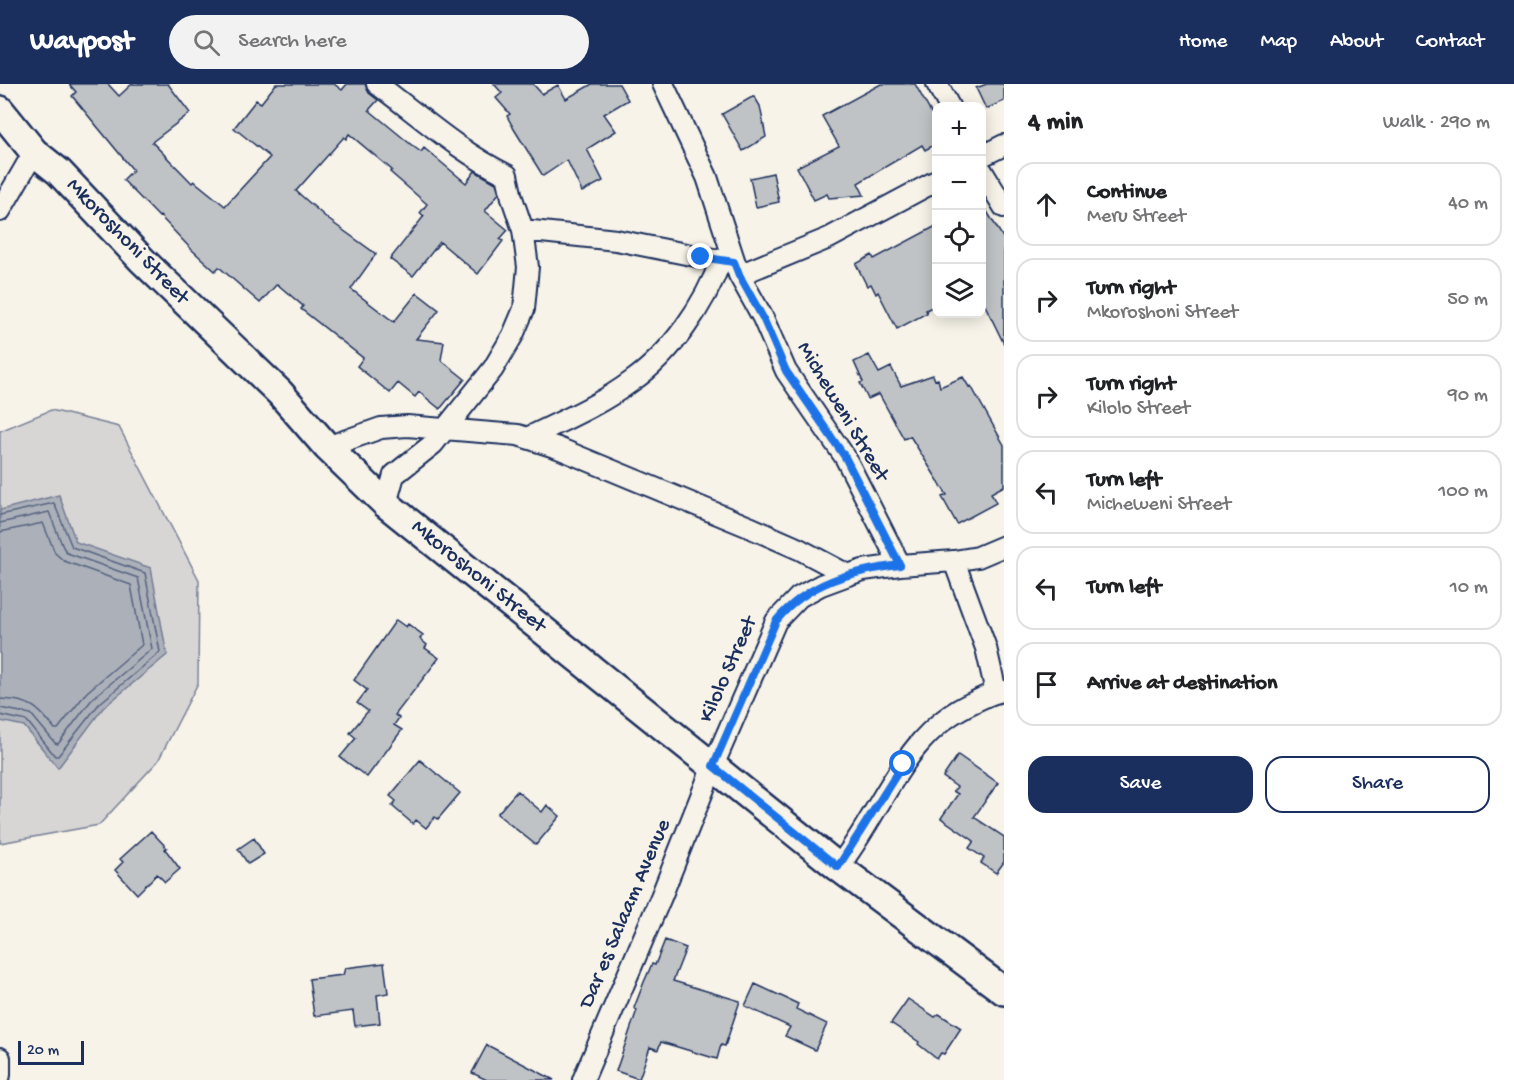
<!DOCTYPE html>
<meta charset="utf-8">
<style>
:root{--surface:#fff;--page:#f2f2f2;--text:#202124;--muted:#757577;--line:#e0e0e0;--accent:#1b2f5e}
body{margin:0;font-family:"Gochi Hand",sans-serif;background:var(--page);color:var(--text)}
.controls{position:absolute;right:18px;top:18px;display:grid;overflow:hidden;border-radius:12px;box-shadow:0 3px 15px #0003}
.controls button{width:54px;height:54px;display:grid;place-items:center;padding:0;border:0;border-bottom:2px solid var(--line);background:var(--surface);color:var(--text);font:30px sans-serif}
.scale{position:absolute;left:18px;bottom:15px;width:66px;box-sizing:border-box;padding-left:6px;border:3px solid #1b2f5e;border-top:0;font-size:16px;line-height:21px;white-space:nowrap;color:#1b2f5e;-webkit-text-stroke:4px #f7f3e8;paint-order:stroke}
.stop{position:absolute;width:18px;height:18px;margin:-14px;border:4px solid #1a73e8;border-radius:50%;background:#fff}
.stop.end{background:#1a73e8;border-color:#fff;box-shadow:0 2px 6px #0008}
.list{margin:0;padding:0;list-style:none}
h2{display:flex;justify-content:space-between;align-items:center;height:78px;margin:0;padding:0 24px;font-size:26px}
h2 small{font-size:20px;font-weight:400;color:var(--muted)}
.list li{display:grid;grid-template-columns:39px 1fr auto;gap:18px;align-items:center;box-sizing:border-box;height:84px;margin:0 12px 12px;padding:0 12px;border:2px solid var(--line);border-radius:18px}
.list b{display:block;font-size:22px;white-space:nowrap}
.list p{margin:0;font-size:20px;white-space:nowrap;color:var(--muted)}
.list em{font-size:20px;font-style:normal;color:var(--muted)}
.actions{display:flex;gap:12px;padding:18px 24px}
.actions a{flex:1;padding:14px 0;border:2px solid var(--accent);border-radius:18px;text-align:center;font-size:21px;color:var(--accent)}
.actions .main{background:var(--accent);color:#fff}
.icon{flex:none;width:33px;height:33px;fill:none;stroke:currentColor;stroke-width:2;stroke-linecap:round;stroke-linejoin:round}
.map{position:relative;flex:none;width:1004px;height:996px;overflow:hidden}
header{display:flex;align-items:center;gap:36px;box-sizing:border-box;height:84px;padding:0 30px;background:var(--accent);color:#fff}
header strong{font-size:28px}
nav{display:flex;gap:33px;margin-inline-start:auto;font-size:21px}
.search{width:420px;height:54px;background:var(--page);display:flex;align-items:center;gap:15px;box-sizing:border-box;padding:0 21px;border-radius:33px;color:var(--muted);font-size:22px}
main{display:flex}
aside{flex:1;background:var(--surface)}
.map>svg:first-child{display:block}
</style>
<header>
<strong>Waypost</strong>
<div class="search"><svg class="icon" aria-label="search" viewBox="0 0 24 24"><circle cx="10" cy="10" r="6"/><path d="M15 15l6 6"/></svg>Search here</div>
<nav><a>Home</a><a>Map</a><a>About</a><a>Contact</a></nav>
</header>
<main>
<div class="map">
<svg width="1004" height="996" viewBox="0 0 1004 996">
<rect width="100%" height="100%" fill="#f7f3e8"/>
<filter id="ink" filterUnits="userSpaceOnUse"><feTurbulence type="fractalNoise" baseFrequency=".0167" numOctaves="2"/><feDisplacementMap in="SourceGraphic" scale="12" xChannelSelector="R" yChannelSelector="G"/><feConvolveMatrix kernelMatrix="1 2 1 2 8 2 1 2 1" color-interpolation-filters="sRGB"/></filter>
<g filter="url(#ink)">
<path fill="#d7d6d4" stroke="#798299" stroke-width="1.5" d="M 51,326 L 119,343 L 199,496 L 198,599 L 158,677 L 99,741 L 0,759 L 0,347 Z"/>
<path fill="#acb0b9" stroke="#727c95" stroke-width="1.5" d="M 59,411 L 76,458 L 151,484 L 167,571 L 103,624 L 58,684 L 24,642 L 0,637 L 0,426 Z"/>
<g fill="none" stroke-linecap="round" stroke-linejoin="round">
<path stroke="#556382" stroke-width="1.5" d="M 0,431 L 54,419 L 72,463 L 145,489 L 160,568 L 99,620 L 58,672 L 55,672 L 27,637 L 0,631
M 0,439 L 49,428 L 63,463 L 67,469 L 138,494 L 152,565 L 93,614 L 58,660 L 55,659 L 31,630 L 0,624
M 0,448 L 43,439 L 55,469 L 64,477 L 131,501 L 142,561 L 87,608 L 58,645 L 55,645 C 37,622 30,616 0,615"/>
</g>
<path fill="#c0c3c5" stroke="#1b2f5e" stroke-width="1.5" d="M 69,0 L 108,0 L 119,12 L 132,0 L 168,0 L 190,29 L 152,58 L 192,99 L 194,97 L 225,122 L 270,73 L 234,44 L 256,16 L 261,19 L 276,0 L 334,0 L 342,6 L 347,0 L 365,0 L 369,9 L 378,16 L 369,26 L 414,63 L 421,68 L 424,64 L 466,99 L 475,87 L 496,99 L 499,109 L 485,127 L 508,146 L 500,155 L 503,157 L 478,190 L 440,158 L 413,192 L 390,175 L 424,132 L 420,129 L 427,120 L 390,88 L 392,86 L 349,50 L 346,55 L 344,53 L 296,107 L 329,136 L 376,170 L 351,205 L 394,238 L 417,209 L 439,226 L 416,255 L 444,258 L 441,276 L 465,295 L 440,325 L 419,308 L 415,313 L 398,299 L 390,309 L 357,282 L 363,274 L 301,225 L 303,222 L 277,200 L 260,219 L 219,183 L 215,187 L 191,165 L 160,132 L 159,133 L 123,96 L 133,86 L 72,12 L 76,8 Z
M 494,0 L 533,0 L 542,10 L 558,1 L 566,15 L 592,0 L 619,0 L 628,16 L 604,30 L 616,47 L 587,65 L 603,97 L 582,108 L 567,76 L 543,92 L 514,45 L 507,32 L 510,30 L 496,14 L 502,9 Z
M 881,0 L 915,0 L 936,38 L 936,60 L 925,66 L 922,61 L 858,99 L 864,111 L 829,114 L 827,110 L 814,116 L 797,83 L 839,62 L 822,32 Z
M 987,0 L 1004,0 L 1004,17 L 986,25 L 976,4 Z
M 754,12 L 760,22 L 766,53 L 743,67 L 722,30 Z
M 773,89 L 779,118 L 756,123 L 750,94 Z
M 981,118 L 1004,155 L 1004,260 L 981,213 Z
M 936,142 L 936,221 L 926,226 L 927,229 L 897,245 L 878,208 L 876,210 L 871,200 L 867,202 L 856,180 L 872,171 L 874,175 Z
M 869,271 L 879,289 L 891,283 L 901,302 L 933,291 L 935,296 L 938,295 L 940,303 L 963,293 L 969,303 L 971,302 L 1004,361 L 1004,402 L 991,409 L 996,419 L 957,440 L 942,413 L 947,411 L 910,352 L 904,355 L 879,310 L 868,315 L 860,299 L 863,298 L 854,278 Z
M 396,536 L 406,543 L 408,540 L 423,551 L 420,555 L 427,561 L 425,564 L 439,574 L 395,631 L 399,634 L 394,641 L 402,646 L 367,693 L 340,673 L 356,654 L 350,649 L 368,627 L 357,619 L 367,606 L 354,596 Z
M 958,671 L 998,699 L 974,733 L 1004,753 L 1004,778 L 996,789 L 981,779 L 984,774 L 969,764 L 974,757 L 941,734 L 958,710 L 953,707 L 957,703 L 943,693 Z
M 420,676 L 460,709 L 438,735 L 435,733 L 426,744 L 416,736 L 413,740 L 392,722 L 396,717 L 390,712 Z
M 517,707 L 542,728 L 547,721 L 560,732 L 536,761 L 497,730 Z
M 151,747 L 167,764 L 165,765 L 180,785 L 165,798 L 157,790 L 137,810 L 115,786 L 123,778 L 120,775 Z
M 254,754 L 264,770 L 248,780 L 238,765 Z
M 665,856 L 686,864 L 673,897 L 740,917 L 725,962 L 721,961 L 717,975 L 661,958 L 658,966 L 650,963 L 639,995 L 616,987 L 637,926 L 634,924 L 644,898 L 652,880 L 655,881 Z
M 384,879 L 388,909 L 377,911 L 380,939 L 355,942 L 353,927 L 314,932 L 309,895 L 343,891 L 345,884 Z
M 755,900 L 798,920 L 796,925 L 827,940 L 815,966 L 785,952 L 790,943 L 745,922 Z
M 908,915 L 935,933 L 939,930 L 961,944 L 944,970 L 941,969 L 937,975 L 918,960 L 919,958 L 891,939 Z
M 487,961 L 554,996 L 487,996 L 472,989 Z"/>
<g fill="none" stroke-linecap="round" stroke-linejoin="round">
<g stroke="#1b2f5e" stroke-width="24">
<path id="street" d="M 377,0 C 420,32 458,67 507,91 L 512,114 L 523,146 L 528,183 L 524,225 L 513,251 L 493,285 L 433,360 L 394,391 L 386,420
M 663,0 L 707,93 L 739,191 L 763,234 L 786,287 L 845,373 L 900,481
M 937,0 L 949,22
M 982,72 L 1004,61
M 982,87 L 1004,123
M 0,127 L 34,68
M 523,146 L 616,156 L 701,173 L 734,178
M 739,191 L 829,154 L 936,97
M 527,354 C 562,337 600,321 632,297 C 671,270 705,220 721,176
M 327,363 L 381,344 L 407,342 L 518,351 L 558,364 L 749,443 L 799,465 L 848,491
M 954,477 L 986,564 L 996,608
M 838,783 C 883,727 903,649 974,618 C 984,613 993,608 1004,607
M 0,974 L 0,991
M 583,996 L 661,813 L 713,682 L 776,537 L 799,513 L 821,501 L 848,491 L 863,486 L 900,481 L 954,477 L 978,473 L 1004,462"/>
</g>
<g stroke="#1b2f5e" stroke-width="32">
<path id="secondary" d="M 0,26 L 34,68 L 59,88 L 142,176 L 280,309 L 327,363 L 386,420 L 838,783 L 1004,907"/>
</g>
<use href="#street" stroke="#f7f3e8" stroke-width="20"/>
<use href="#secondary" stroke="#f7f3e8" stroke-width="27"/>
</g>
</g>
<g fill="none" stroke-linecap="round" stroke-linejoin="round" filter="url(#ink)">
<path stroke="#1a73e8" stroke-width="8" d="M 701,173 L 734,178 L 739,191 L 763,234 L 786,287 L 845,373 L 900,481 C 852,487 808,498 776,537 L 713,682 L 838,783 L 903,680"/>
</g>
<g text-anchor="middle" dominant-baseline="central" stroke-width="5" stroke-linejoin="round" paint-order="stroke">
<g font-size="22" fill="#1b2f5e" stroke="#f7f3e8">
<text transform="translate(127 158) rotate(46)">Mkoroshoni Street</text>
<text transform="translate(842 328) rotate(59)">Micheweni Street</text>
<text transform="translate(478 493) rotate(39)">Mkoroshoni Street</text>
<text transform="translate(729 586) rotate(-66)">Kilolo Street</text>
<text transform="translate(626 830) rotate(-67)">Dar es Salaam Avenue</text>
</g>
</g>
</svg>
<div class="controls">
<button>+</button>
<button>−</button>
<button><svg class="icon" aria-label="locate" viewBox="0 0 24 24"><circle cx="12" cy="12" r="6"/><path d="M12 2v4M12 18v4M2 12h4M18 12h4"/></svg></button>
<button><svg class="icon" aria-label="layers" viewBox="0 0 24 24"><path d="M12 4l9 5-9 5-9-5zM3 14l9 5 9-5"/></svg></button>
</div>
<div class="scale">20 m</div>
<div class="stop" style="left:903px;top:680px"></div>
<div class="stop end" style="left:701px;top:173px"></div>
</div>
<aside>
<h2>4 min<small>Walk · 290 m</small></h2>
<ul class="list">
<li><svg class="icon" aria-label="ahead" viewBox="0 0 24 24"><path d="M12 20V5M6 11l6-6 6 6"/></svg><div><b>Continue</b><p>Meru Street</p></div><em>40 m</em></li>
<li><svg class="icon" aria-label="right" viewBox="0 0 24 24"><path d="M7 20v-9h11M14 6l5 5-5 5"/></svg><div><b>Turn right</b><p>Mkoroshoni Street</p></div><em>50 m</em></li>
<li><svg class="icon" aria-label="right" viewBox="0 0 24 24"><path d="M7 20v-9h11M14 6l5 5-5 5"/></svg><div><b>Turn right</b><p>Kilolo Street</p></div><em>90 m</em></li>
<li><svg class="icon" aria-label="left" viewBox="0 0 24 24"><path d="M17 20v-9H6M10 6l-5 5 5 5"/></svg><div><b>Turn left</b><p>Micheweni Street</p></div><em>100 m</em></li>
<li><svg class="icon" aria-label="left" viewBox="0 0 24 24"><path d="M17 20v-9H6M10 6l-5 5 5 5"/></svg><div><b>Turn left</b></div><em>10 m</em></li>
<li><svg class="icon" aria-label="arrive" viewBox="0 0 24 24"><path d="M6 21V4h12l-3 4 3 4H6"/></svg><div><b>Arrive at destination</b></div></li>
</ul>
<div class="actions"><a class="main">Save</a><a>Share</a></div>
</aside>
</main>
